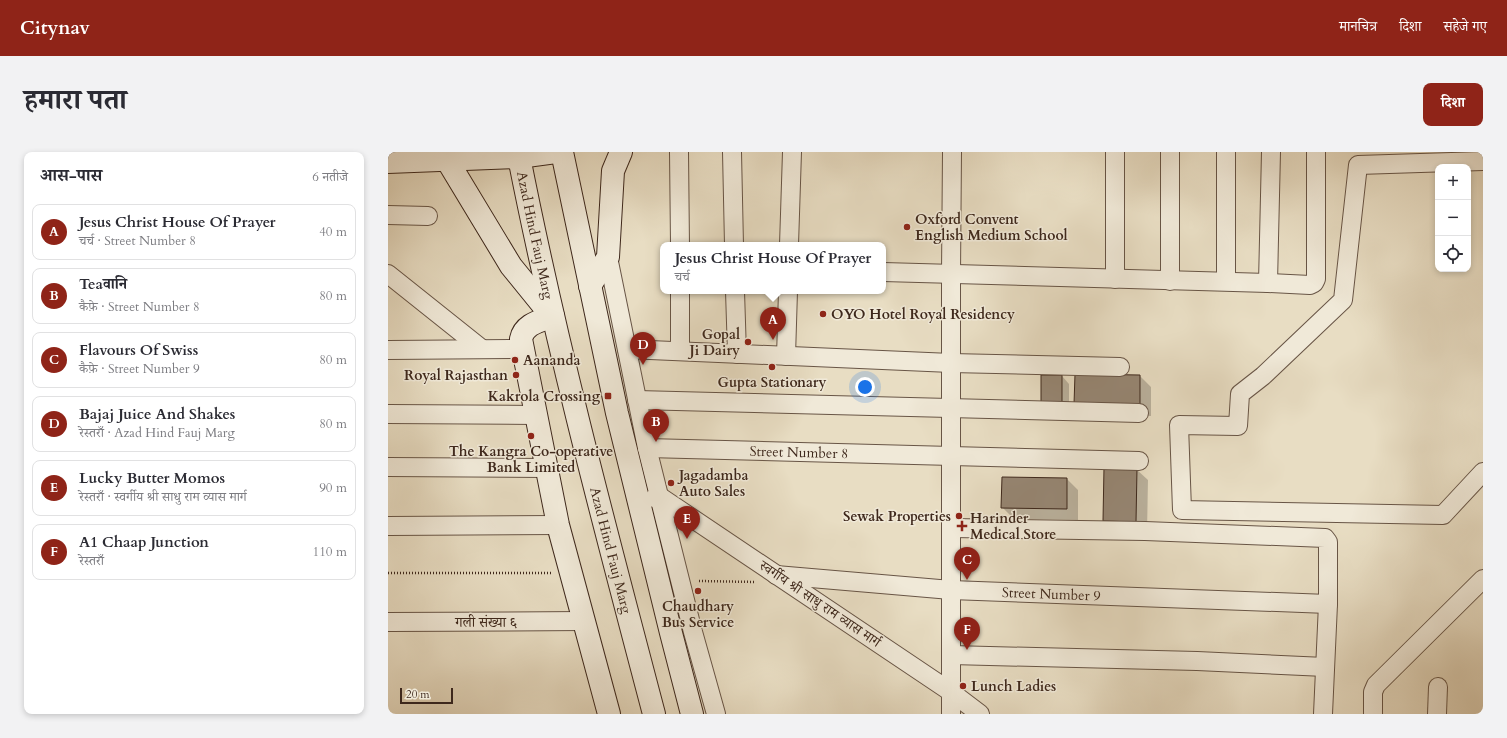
<!DOCTYPE html>
<html lang="hi">
<meta charset="utf-8">
<style>
:root{--surface:#fff;--page:#f2f2f3;--text:#2b2b33;--muted:#7c7c81;--line:#e1e1e2;--accent:#8f2418}
body{margin:0;font-family:Cardo,"Noto Serif Devanagari",serif;background:var(--page);color:var(--text)}
.controls{position:absolute;right:12px;top:12px;display:grid;overflow:hidden;border-radius:8px;box-shadow:0 2px 6px #0003}
.controls button{width:36px;height:36px;display:grid;place-items:center;padding:0;border:0;border-bottom:1px solid var(--line);background:var(--surface);color:var(--text);font:20px sans-serif}
.scale{position:absolute;left:12px;bottom:10px;width:53px;box-sizing:border-box;padding-left:4px;border:2px solid #3e281c;border-top:0;font-size:11px;line-height:14px;white-space:nowrap;color:#3e281c;-webkit-text-stroke:3px #f0e9d8;paint-order:stroke}
.you{position:absolute;left:477px;top:235px;width:14px;height:14px;margin:-10px;border:3px solid #fff;border-radius:50%;background:#1a73e8;box-shadow:0 0 0 6px #1a73e833}
.badge{display:grid;place-items:center;width:26px;height:26px;border-radius:50%;background:var(--accent);color:#fff;font-size:13px;font-weight:700}
.pin{position:absolute;translate:-50% -33px;filter:drop-shadow(0 1px 2px #0008)}
.pin::after{content:'';position:absolute;top:21px;width:14px;height:12px;background:inherit;clip-path:polygon(0 0,100% 0,50% 100%)}
.popup{position:absolute;left:272px;top:90px;width:226px;height:52px;box-sizing:border-box;display:grid;place-content:center;border-radius:8px;background:var(--surface);filter:drop-shadow(0 1px 3px #0005);font-size:13px;white-space:nowrap;color:var(--muted)}
.popup b{font-size:15px;color:var(--text)}
.popup::after{content:'';position:absolute;left:50%;top:100%;margin-left:-8px;border:8px solid transparent;border-top-color:var(--surface)}
.list{margin:0;padding:0;list-style:none}
h2{display:flex;justify-content:space-between;align-items:center;height:52px;margin:0;padding:0 16px;font-size:17px}
h2 small{font-size:13px;font-weight:400;color:var(--muted)}
.list li{display:grid;grid-template-columns:26px 1fr auto;gap:12px;align-items:center;box-sizing:border-box;height:56px;margin:0 8px 8px;padding:0 8px;border:1px solid var(--line);border-radius:8px}
.list b{display:block;font-size:15px;white-space:nowrap}
.list p{margin:0;font-size:13px;white-space:nowrap;color:var(--muted)}
.list em{font-size:13px;font-style:normal;color:var(--muted)}
.icon{flex:none;width:22px;height:22px;fill:none;stroke:currentColor;stroke-width:2;stroke-linecap:round;stroke-linejoin:round}
.map{position:relative;flex:none;width:1095px;height:562px;overflow:hidden;border-radius:8px}
header{display:flex;align-items:center;gap:24px;box-sizing:border-box;height:56px;padding:0 20px;background:var(--accent);color:#fff}
header strong{font-size:19px}
nav{display:flex;gap:22px;margin-inline-start:auto;font-size:14px}
.intro{display:flex;align-items:center;justify-content:space-between;box-sizing:border-box;height:96px;padding:0 24px}
h1{margin:0;font-size:28px}
.button{padding:10px 18px;border-radius:8px;background:var(--accent);color:#fff;font-size:14px;font-weight:700}
main{display:flex;gap:24px;padding:0 24px}
aside{flex:1;background:var(--surface);border-radius:8px;box-shadow:0 2px 6px #0003}
.map>svg:first-child{display:block}
</style>
<header>
<strong>Citynav</strong>
<nav><a>मानचित्र</a><a>दिशा</a><a>सहेजे गए</a></nav>
</header>
<div class="intro"><h1>हमारा पता</h1><a class="button">दिशा</a></div>
<main>
<aside>
<h2>आस-पास<small>6 नतीजे</small></h2>
<ul class="list">
<li><span class="badge">A</span><div><b>Jesus Christ House Of Prayer</b><p>चर्च · Street Number 8</p></div><em>40 m</em></li>
<li><span class="badge">B</span><div><b>Teaवानि</b><p>कैफ़े · Street Number 8</p></div><em>80 m</em></li>
<li><span class="badge">C</span><div><b>Flavours Of Swiss</b><p>कैफ़े · Street Number 9</p></div><em>80 m</em></li>
<li><span class="badge">D</span><div><b>Bajaj Juice And Shakes</b><p>रेस्तराँ · Azad Hind Fauj Marg</p></div><em>80 m</em></li>
<li><span class="badge">E</span><div><b>Lucky Butter Momos</b><p>रेस्तराँ · स्वर्गीय श्री साधु राम व्यास मार्ग</p></div><em>90 m</em></li>
<li><span class="badge">F</span><div><b>A1 Chaap Junction</b><p>रेस्तराँ</p></div><em>110 m</em></li>
</ul>
</aside>
<div class="map">
<svg width="1095" height="562" viewBox="0 0 1095 562">
<rect width="100%" height="100%" fill="#e8ddc3"/>
<filter id="stains"><feTurbulence type="fractalNoise" baseFrequency=".005" numOctaves="4"/><feColorMatrix values="0 0 0 0 .2 0 0 0 0 .09 0 0 0 0 .02 0 0 0 .5 -.17"/></filter>
<radialGradient id="worn" r=".72"><stop offset=".6" stop-color="#630" stop-opacity="0"/><stop offset="1" stop-color="#630" stop-opacity=".3"/></radialGradient>
<path fill="#0003" d="M 674,224 L 681,232 L 681,260 L 662,260 Z
M 752,224 L 763,235 L 763,264 L 699,263 Z
M 717,316 L 748,317 L 760,328 L 759,381 L 728,380 L 716,369 Z
M 679,327 L 690,338 L 690,368 L 626,367 L 614,355 Z"/>
<path fill="#968673" stroke="#3e281c" d="M 687,222 L 752,223 L 752,253 L 686,252 Z
M 653,223 L 674,223 L 674,253 L 653,253 Z
M 716,315 L 749,316 L 748,370 L 715,369 Z
M 614,325 L 679,326 L 679,357 L 613,356 Z"/>
<g fill="none" stroke-linecap="round" stroke-linejoin="round">
<g stroke="#685546" stroke-width="20">
<g id="street">
<path d="M 291,0 L 292,93"/>
<path d="M 344,0 L 346,93"/>
<path d="M 782,0 L 782,129"/>
<path d="M 1095,9 L 970,13 L 955,148 L 875,224 L 852,242 L 850,274 L 791,273 L 794,358 L 1055,363 L 1095,320"/>
<path d="M 0,63 L 40,64"/>
<path d="M 401,93 L 404,0"/>
<path d="M 220,105 L 259,296 L 305,480 L 328,562"/>
<path d="M 495,120 L 880,131 L 922,133 L 926,131 L 928,127 L 928,0"/>
<path d="M 0,122 L 94,197"/>
<path d="M 727,127 L 727,0"/>
<path d="M 838,129 L 838,0"/>
<path d="M 880,131 L 883,0"/>
<path d="M 292,139 L 292,199"/>
<path d="M 347,139 L 349,202"/>
<path d="M 239,197 L 563,211 L 732,215"/>
<path d="M 0,198 L 135,197"/>
<path d="M 398,204 L 400,139"/>
<path d="M 249,248 L 751,261"/>
<path d="M 0,262 L 148,263"/>
<path id="s1" d="M 259,296 L 751,309"/>
<path d="M 0,315 L 158,316"/>
<path d="M 266,346 L 271,344 L 563,540 L 592,562"/>
<path d="M 0,374 L 170,373"/>
<path d="M 563,376 L 757,379 L 937,386 L 940,390 L 940,452 L 935,562"/>
<path id="s2" d="M 388,423 L 563,438 L 940,452"/>
<path d="M 0,470 L 196,469"/>
<path d="M 563,503 L 809,509 L 937,515"/>
<path d="M 563,562 L 563,122 L 564,0"/>
<path d="M 985,562 L 985,540 L 988,533 L 1095,427"/>
<path d="M 1049,562 L 1050,535"/>
</g>
</g>
<g stroke="#3e281c" stroke-width="24">
<g id="secondary">
<path id="s3" d="M 130,0 C 167,189 217,376 266,562"/>
<path d="M 174,0 L 229,261 L 283,481 L 304,562"/>
<path d="M 59,8 L 123,114 L 162,162"/>
<path d="M 0,10 L 131,5 L 168,0"/>
<path d="M 202,134 L 220,105 L 225,19 L 233,0"/>
<path d="M 165,164 C 152,169 136,172 133,187 L 170,373 L 221,562"/>
</g>
</g>
<path stroke="#3e281c" stroke-width="2.5" stroke-dasharray="1 2" stroke-linecap="butt" d="M 0,421 L 163,421
M 311,429 L 368,430"/>
<use href="#street" stroke="#f0e9d8" stroke-width="18"/>
<use href="#secondary" stroke="#f0e9d8" stroke-width="22"/>
</g>
<g fill="#8f2418" stroke="#f0e9d8" stroke-width="1.5">
<circle cx="519" cy="75" r="4"/>
<circle cx="435" cy="162" r="4"/>
<circle cx="360" cy="190" r="4"/>
<circle cx="127" cy="208" r="4"/>
<circle cx="384" cy="215" r="4"/>
<circle cx="128" cy="223" r="4"/>
<rect x="216" y="240" width="8" height="8" rx="2"/>
<circle cx="143" cy="284" r="4"/>
<circle cx="283" cy="331" r="4"/>
<circle cx="571" cy="364" r="4"/>
<path d="M572 368h4v4h4v4h-4v4h-4v-4h-4v-4h4z"/>
<circle cx="310" cy="439" r="4"/>
<circle cx="575" cy="534" r="4"/>
</g>
<g text-anchor="middle" dominant-baseline="central" stroke-width="3" stroke-linejoin="round" paint-order="stroke">
<g font-size="14" font-weight="bold" fill="#3e281c" stroke="#f0e9d8" text-anchor="start">
<text x="527" y="67">Oxford Convent<tspan x="527" dy="16">English Medium School</tspan></text>
<text x="443" y="162">OYO Hotel Royal Residency</text>
<text x="352" y="182" text-anchor="end">Gopal<tspan x="352" dy="16">Ji Dairy</tspan></text>
<text x="135" y="208">Aananda</text>
<text x="120" y="223" text-anchor="end">Royal Rajasthan</text>
<text x="384" y="230" text-anchor="middle">Gupta Stationary</text>
<text x="212" y="244" text-anchor="end">Kakrola Crossing</text>
<text x="143" y="299" text-anchor="middle">The Kangra Co-operative<tspan x="143" dy="16">Bank Limited</tspan></text>
<text x="291" y="323">Jagadamba<tspan x="291" dy="16">Auto Sales</tspan></text>
<text x="563" y="364" text-anchor="end">Sewak Properties</text>
<text x="582" y="366">Harinder<tspan x="582" dy="16">Medical Store</tspan></text>
<text x="310" y="454" text-anchor="middle">Chaudhary<tspan x="310" dy="16">Bus Service</tspan></text>
<text x="583" y="534">Lunch Ladies</text>
</g>
<g font-size="14" fill="#3e281c" stroke="#f0e9d8">
<text stroke="none"><textPath href="#s3" startOffset="85">Azad Hind Fauj Marg</textPath></text>
<text stroke="none"><textPath href="#s1" startOffset="152">Street Number 8</textPath></text>
<text stroke="none"><textPath href="#s3" startOffset="409">Azad Hind Fauj Marg</textPath></text>
<text stroke="none"><textPath href="#s2" startOffset="276">Street Number 9</textPath></text>
<text transform="translate(432 452) rotate(34)">स्वर्गीय श्री साधु राम व्यास मार्ग</text>
<text x="98" y="470">गली संख्या ६</text>
</g>
</g>
<rect width="100%" height="100%" filter="url(#stains)"/>
<rect width="100%" height="100%" fill="url(#worn)"/>
</svg>
<div class="controls">
<button>+</button>
<button>−</button>
<button><svg class="icon" aria-label="locate" viewBox="0 0 24 24"><circle cx="12" cy="12" r="6"/><path d="M12 2v4M12 18v4M2 12h4M18 12h4"/></svg></button>
</div>
<div class="scale">20 m</div>
<div class="you"></div>
<div class="pin badge" style="left:385px;top:188px">A</div>
<div class="popup"><b>Jesus Christ House Of Prayer</b>चर्च</div>
<div class="pin badge" style="left:268px;top:290px">B</div>
<div class="pin badge" style="left:579px;top:428px">C</div>
<div class="pin badge" style="left:255px;top:213px">D</div>
<div class="pin badge" style="left:299px;top:387px">E</div>
<div class="pin badge" style="left:579px;top:498px">F</div>
</div>
</main>
